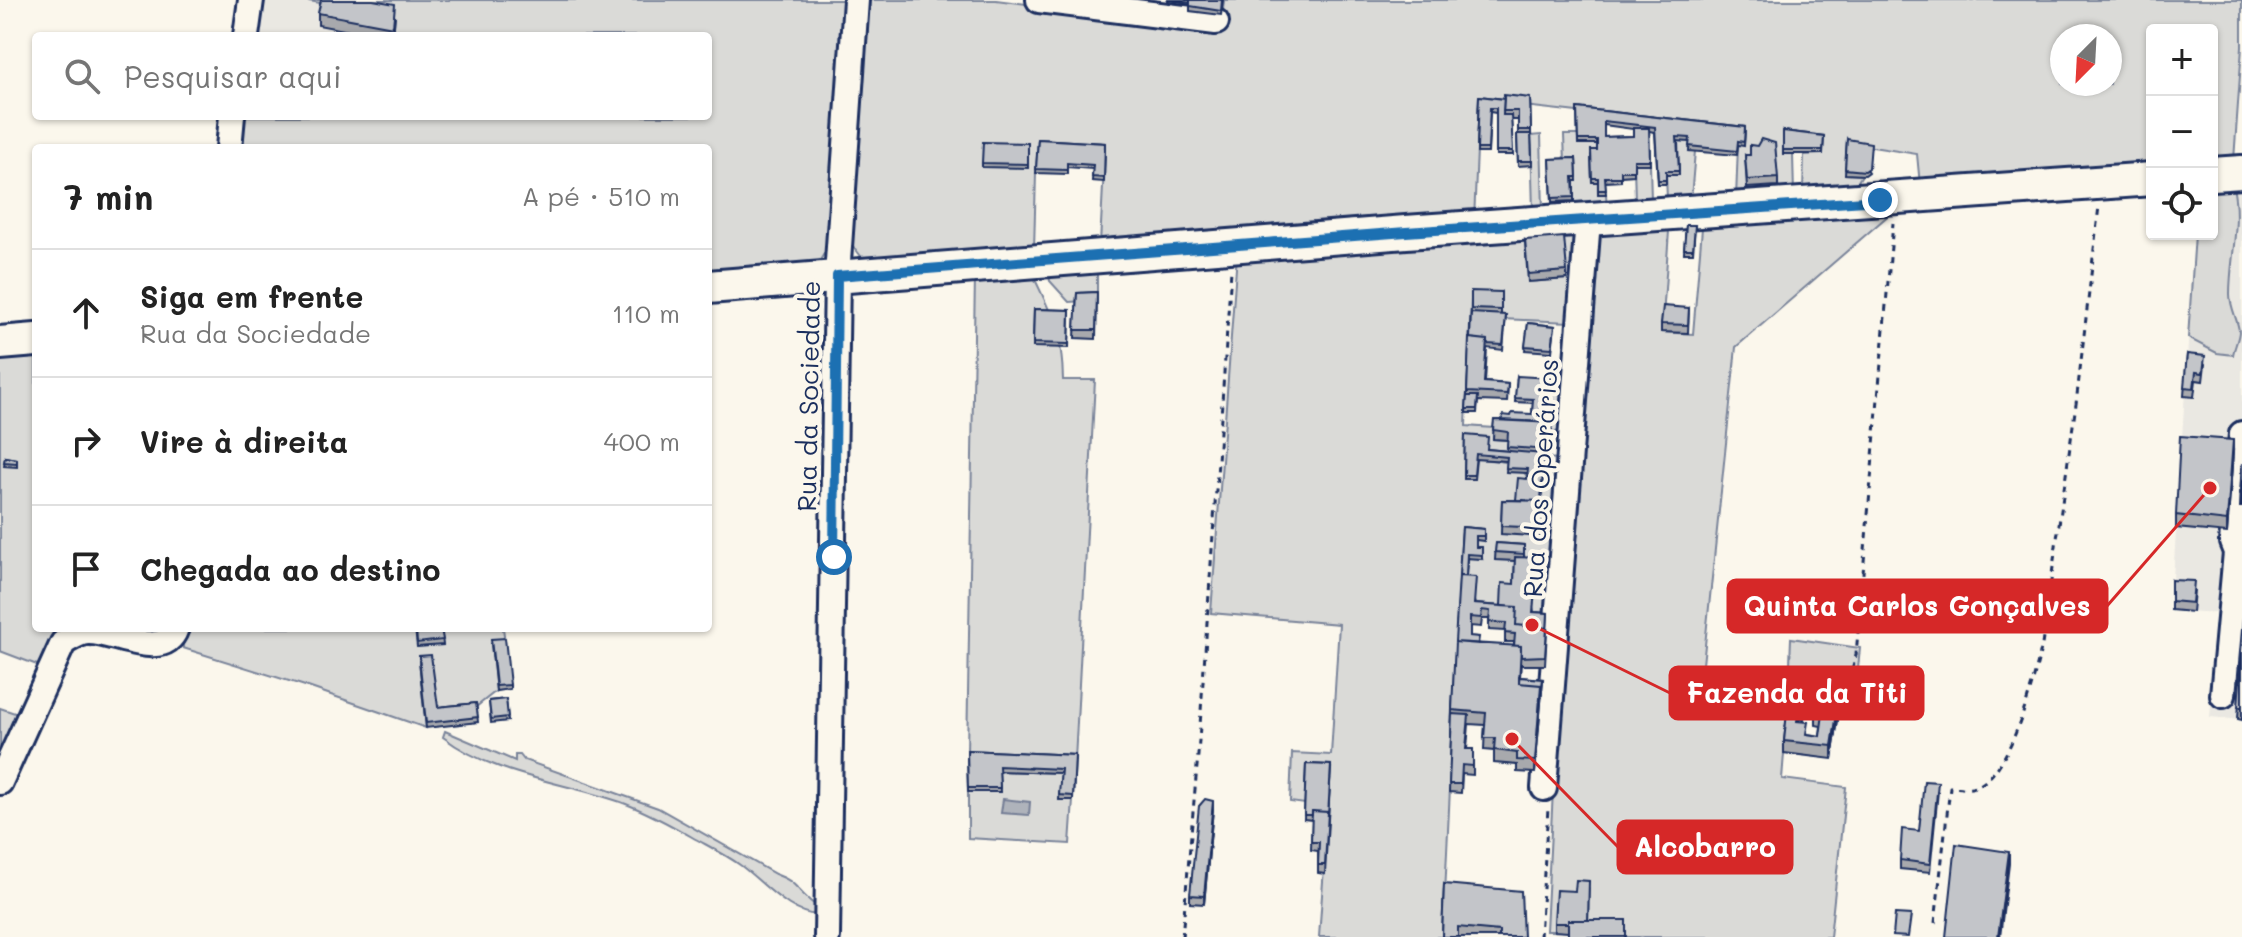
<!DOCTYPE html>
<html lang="pt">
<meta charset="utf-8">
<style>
:root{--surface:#fff;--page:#f2f2f2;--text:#222;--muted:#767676;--line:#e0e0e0}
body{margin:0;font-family:Mali,sans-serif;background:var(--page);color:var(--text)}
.controls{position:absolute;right:24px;top:24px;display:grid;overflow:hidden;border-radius:8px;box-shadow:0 2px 6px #0004}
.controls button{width:72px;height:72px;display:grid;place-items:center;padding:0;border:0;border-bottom:2px solid var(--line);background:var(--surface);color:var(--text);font:40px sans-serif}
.compass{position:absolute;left:2050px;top:24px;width:72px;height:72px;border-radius:50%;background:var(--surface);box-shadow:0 2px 6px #0004;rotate:204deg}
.stop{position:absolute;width:24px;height:24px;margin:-18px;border:6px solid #1f6fb2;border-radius:50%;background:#fff}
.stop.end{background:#1f6fb2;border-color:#fff;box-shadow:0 2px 8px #0008}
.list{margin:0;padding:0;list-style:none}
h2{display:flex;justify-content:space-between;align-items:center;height:104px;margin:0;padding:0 32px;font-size:34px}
h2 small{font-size:26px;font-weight:400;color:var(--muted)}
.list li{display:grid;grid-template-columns:52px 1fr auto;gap:24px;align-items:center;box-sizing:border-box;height:128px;padding:0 32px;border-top:2px solid var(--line)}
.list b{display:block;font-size:30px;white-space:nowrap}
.list p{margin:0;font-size:26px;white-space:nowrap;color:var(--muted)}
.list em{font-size:26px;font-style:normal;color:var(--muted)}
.icon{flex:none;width:44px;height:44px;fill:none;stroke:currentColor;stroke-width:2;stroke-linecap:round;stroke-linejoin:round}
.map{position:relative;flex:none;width:2242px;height:937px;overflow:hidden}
.search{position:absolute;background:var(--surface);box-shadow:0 2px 6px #0004;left:32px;top:32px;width:680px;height:88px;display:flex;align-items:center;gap:20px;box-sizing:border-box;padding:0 28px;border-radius:8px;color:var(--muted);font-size:30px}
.panel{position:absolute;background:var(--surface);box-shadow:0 2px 6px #0004;left:32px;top:144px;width:680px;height:488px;border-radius:8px}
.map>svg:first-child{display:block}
</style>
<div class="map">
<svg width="2242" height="937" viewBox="0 0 2242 937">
<rect width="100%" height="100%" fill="#fbf7ec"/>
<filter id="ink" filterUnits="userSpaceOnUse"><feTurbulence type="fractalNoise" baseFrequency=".0125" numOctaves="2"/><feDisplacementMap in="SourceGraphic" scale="16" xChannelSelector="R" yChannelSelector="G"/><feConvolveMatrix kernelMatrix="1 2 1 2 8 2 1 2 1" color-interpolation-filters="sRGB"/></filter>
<g filter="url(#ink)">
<path fill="#eae8e2" d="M 259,0 L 303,0 L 395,16 L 393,36 L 253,36 Z
M 2242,184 L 2242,720 L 2210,717 L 2218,613 L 2171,610 L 2195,234 L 2212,234 L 2212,186 Z"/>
<path fill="#dadad7" stroke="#7a849a" stroke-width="2" fill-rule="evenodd" d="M 303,0 L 843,0 L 828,247 L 819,262 L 803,272 L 708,279 L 708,148 L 237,148 L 240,116 L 708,116 L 708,36 L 393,36 L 395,16 Z
M 863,0 L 996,0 L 1221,29 L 1224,0 L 2242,0 L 2242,47 L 2234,160 L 2212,162 L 2212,30 L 2152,30 L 2152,168 L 1920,185 L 1917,154 L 1847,143 L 1846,174 L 1862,175 L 1857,183 L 1858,190 L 1803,194 L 1804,155 L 1823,154 L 1783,136 L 1783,153 L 1793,154 L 1794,195 L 1736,199 L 1738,145 L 1744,145 L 1745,131 L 1479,101 L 1474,221 L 1100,244 L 1105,148 L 1036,173 L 1034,250 L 864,260 L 853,246 L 852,227 ZM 2062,36 L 2110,36 L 2110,84 L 2062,84 Z
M 1541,135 L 1543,211 L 1533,212 L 1531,136 Z
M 1564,135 L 1578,135 L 1597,144 L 1598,194 L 1606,194 L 1607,208 L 1552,211 L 1552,202 L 1574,201 L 1565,162 Z
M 1677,141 L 1690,142 L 1695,151 L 1691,198 L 1667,199 L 1666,175 L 1679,175 Z
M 1634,164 L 1650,164 L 1651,200 L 1635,201 Z
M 2212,187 L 2233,187 C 2241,223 2230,258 2230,294 C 2230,308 2238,320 2239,331 C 2239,338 2234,348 2233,355 L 2217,353 L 2188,338 L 2195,234 L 2212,234 Z
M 1898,207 L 1736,347 L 1702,674 L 1789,691 L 1791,638 L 1860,648 L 1855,699 L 1789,691 L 1782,779 L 1846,787 L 1830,937 L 1626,937 L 1588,933 L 1589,889 L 1575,899 L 1556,898 L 1554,931 L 1546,931 L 1554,770 L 1599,233 L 1669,231 L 1662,332 L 1693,334 L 1702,228 Z
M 1572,238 L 1575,240 L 1570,322 L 1501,319 L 1471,299 L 1466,426 L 1494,428 L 1493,439 L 1508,440 L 1507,455 L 1487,453 L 1476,459 C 1523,462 1525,465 1541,509 L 1544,458 L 1560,459 L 1548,617 L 1533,616 L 1524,554 L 1515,561 L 1514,588 L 1501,614 L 1474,612 L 1465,584 L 1467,558 L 1482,559 L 1476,551 L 1476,540 L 1483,540 L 1462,532 L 1443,937 L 1319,937 L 1331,770 L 1305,804 L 1290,802 L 1292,753 L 1331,755 L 1339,624 L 1211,613 L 1237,254 L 1525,240 L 1529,282 L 1567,279 L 1547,239 Z
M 1097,268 L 1097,300 L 1069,302 L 1050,281 L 1048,272 Z
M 1032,273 C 1052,316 1062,330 1063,380 L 1095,380 L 1075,760 L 967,754 L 975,277 Z
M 36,356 L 36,628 L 81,628 L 45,668 L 0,651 L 0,359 Z
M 1551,383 L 1566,384 L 1562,432 L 1548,431 Z
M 183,628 L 415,628 L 418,647 L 442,644 L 430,628 L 503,628 L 505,642 L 491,644 L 496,691 L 476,707 L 438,711 L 419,660 L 426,728 L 305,686 L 183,648 Z
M 0,708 L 24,716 L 0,757 Z
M 445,731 L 515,761 L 515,755 L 520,755 L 524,760 L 658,808 L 775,874 C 796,882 793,885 808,899 C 814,905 818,906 821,914 C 793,919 760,879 740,865 C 725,854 708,846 692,837 C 671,825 649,813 626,804 C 566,782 495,777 443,737 Z
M 999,771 L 1061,773 L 1059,799 L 1073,800 L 1070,844 L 968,838 L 968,792 L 999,792 Z"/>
<path fill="#afb3bb" stroke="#747e96" stroke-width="2" d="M 1003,799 L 1030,802 L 1029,815 L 1001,813 Z"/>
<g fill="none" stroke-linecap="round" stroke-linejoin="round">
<g stroke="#1b2f5e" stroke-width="30">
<path id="minor" d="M 1039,0 L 1216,22
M 246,36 L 251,0
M 229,148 L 232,116
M 2223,695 L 2236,552 L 2232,542 L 2242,434
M 0,782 L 63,643 C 71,638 77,633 87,632 C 112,630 164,663 176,628
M 1544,788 L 1588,220
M 827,937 L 837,276 L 856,0"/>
</g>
<g stroke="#1b2f5e" stroke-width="38">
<path id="major" d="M 2212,174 L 2242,172
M 708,287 L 1406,232 L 2152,179
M 0,343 L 36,340"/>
</g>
<path stroke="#1b2f5e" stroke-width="3" stroke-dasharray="6 6" stroke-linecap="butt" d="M 1836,701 L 1851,675 L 1856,655 L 1893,223
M 1935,923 L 1950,787 C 1957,787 1969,790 1975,787 C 2011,775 2034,679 2042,645 L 2076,404 L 2099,206
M 1182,937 L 1198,755 L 1231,270
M 1540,937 L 1548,808"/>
<use href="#minor" stroke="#fbf7ec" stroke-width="24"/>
<use href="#major" stroke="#fbf7ec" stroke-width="32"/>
</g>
<path fill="#a8a9ad" stroke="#1b2f5e" stroke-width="2" fill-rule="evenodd" d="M 1167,0 L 1223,0 L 1221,15 L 1190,11 L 1190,3 Z
M 318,13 L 395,16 L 393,36 L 375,36 L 318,25 Z
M 1479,96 L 1504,99 L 1530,98 L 1532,165 L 1518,166 L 1517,134 L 1518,134 L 1518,120 L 1511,120 L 1513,155 L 1496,155 L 1496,113 L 1490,112 L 1488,153 L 1477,153 Z
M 1577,108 L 1745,127 L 1744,146 L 1738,145 L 1737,155 L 1689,151 L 1690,142 L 1678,141 L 1679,175 L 1666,175 L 1666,184 L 1658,184 L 1655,132 L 1649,131 L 1650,164 L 1634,164 L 1634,175 L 1621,176 L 1621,181 L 1605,182 L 1606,194 L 1598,194 L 1598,182 L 1592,182 L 1591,155 L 1597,150 L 1597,144 L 1578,144 ZM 1604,125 L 1633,129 L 1633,136 L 1604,137 Z
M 1783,131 L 1824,136 L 1823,154 L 1783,154 Z
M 1038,139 L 1105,143 L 1104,182 L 1092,181 L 1093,169 L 1067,167 L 1067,174 L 1036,173 Z
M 1847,139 L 1869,172 L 1865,175 L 1845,174 Z
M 1028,143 L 1028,168 L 982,167 L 982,163 Z
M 1745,155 L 1778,178 L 1778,186 L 1747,188 Z
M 1576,158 L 1577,181 L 1574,181 L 1574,201 L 1552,202 L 1550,159 Z
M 1686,225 L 1695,225 L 1693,253 L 1684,253 Z
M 1525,240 L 1567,271 L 1567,279 L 1528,282 Z
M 1097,292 L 1096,339 L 1075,338 L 1077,293 Z
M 1501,292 L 1501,315 L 1506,315 L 1503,350 L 1487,348 L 1485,382 L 1508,384 L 1507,402 L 1478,401 L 1477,413 L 1466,413 L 1471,309 Z
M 1689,308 L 1688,333 L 1661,332 L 1661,324 Z
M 1034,309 L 1070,310 L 1069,348 L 1033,347 Z
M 1528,323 L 1555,326 L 1552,352 L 1525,350 Z
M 2187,354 L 2205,364 L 2203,381 L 2196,380 L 2194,397 L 2184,396 Z
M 1517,376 L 1548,423 L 1552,431 L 1549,458 L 1544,458 L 1541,501 L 1545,501 L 1544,537 L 1501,534 L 1502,500 L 1516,500 L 1527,479 L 1528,473 L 1506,472 L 1507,461 L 1476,459 L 1474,479 L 1464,479 L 1465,435 L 1487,449 L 1507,451 L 1508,440 L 1493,439 L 1494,420 L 1502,420 L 1511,416 L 1532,414 L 1533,403 L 1515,402 Z
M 2233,452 L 2227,533 L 2176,528 L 2176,515 Z
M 5,457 L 17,459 L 17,467 L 4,466 Z
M 2242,463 L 2242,507 L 2240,507 Z
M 1462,527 L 1484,529 L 1484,541 L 1476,540 L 1476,547 L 1482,547 L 1482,559 L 1467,558 L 1466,576 L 1475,604 L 1501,606 L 1514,584 L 1515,561 L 1495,560 L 1496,543 L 1524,545 L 1524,558 L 1534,612 L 1548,613 L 1545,665 L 1521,665 L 1521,663 L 1520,677 L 1543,679 L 1535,773 L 1517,772 L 1517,765 L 1494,763 L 1494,751 L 1484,750 L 1485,725 L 1469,724 L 1467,749 L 1473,749 L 1473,775 L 1462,774 L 1461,793 L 1449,792 L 1452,710 ZM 1482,619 L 1489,619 L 1489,630 L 1505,631 L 1505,642 L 1514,642 L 1514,646 L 1479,644 L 1470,636 L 1470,626 L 1481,627 Z
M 2171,580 L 2194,590 L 2192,612 L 2171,610 Z
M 415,628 L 441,628 L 443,645 L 417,647 Z
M 491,643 L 510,685 L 510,689 L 496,691 Z
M 2242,652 L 2242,720 L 2238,719 Z
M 419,660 L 438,707 L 476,703 L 478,722 L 426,728 Z
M 1789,694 L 1805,708 L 1804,720 L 1799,719 L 1799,721 L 1808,734 L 1820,736 L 1821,726 L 1816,725 L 1816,713 L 1839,713 L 1832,759 L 1784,753 L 1784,741 Z
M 506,699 L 508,721 L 491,723 L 489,701 Z
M 967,750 L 1075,755 L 1073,800 L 1059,800 L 1061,773 L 999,771 L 1000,792 L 968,792 Z
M 1306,764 L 1331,765 L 1325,874 L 1318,873 L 1318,851 L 1311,850 L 1312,820 L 1304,819 Z
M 1938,791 L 1930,872 L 1900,869 L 1900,860 L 1919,831 Z
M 1213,809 L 1204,904 L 1190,903 L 1190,895 Z
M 1444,884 L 1523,937 L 1442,937 Z
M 1575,891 L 1568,932 L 1554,931 L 1554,923 Z"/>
<path fill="#888a8d" stroke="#1b2f5e" stroke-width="2" d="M 2233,440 L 2233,452 L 2227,533 L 2227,521 Z
M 1543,679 L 1535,773 L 1541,685 Z
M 1839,700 L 1839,713 L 1832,759 L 1832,746 Z
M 1213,801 L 1213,809 L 1204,904 L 1204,896 Z
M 2009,852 L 2009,864 L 2000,937 L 1998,937 Z"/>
<path fill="#c3c5c9" stroke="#1b2f5e" stroke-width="2" d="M 321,0 L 373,0 L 395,4 L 393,27 L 318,13 Z
M 1190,0 L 1222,0 L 1221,11 L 1190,6 Z
M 1504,95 L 1530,98 L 1531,130 L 1518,130 L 1518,111 L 1503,111 Z
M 1479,96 L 1504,99 L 1503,115 L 1511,115 L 1513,151 L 1496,151 L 1496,108 L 1490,108 L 1488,149 L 1477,149 Z
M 1577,108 L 1745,127 L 1744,142 L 1738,141 L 1737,151 L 1689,146 L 1690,138 L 1677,137 L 1679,171 L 1666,171 L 1666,180 L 1658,180 L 1655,127 L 1604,121 L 1604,137 L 1633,136 L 1633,128 L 1649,128 L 1650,160 L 1634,160 L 1634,171 L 1621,171 L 1621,177 L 1605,177 L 1606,190 L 1598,190 L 1598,178 L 1592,178 L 1591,150 L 1597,150 L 1597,140 L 1578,140 Z
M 1783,131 L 1824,136 L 1823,150 L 1783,150 Z
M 1517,134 L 1531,134 L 1532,161 L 1518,161 Z
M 1038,139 L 1105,143 L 1104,178 L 1092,177 L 1093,165 L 1067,163 L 1067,170 L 1036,169 Z
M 1761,139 L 1775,143 L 1778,178 L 1747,180 L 1745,155 L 1750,155 L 1750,145 L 1757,146 Z
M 1847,139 L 1871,143 L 1869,168 L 1865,171 L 1845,169 Z
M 983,142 L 1028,143 L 1028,164 L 982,163 Z
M 1576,158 L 1577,177 L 1573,177 L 1574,197 L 1552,198 L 1550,159 Z
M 1686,225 L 1695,225 L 1693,249 L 1684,249 Z
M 1564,237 L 1567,271 L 1528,274 L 1525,240 Z
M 1471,291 L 1501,292 L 1501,310 L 1471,309 Z
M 1097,292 L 1096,330 L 1075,330 L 1077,293 Z
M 1663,306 L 1689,308 L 1688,325 L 1661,324 Z
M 1034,309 L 1070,310 L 1069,344 L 1033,343 Z
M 1471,313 L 1506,315 L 1503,345 L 1487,344 L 1487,340 L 1470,338 Z
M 1528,323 L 1555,326 L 1552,348 L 1525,346 Z
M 1469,338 L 1487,340 L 1484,382 L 1508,384 L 1507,394 L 1467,392 Z
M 2187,354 L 2205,356 L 2203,373 L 2196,372 L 2194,388 L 2184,387 Z
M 1517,376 L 1551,378 L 1548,422 L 1502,420 L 1503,415 L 1511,416 L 1512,413 L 1532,414 L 1533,399 L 1515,398 Z
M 1467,396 L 1478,396 L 1477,409 L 1466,409 Z
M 1494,420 L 1552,423 L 1549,450 L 1507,447 L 1508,432 L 1493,430 Z
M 1465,435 L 1488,437 L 1487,449 L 1544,454 L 1541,501 L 1516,500 L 1518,478 L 1527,479 L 1528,469 L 1506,468 L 1507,457 L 1476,454 L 1474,475 L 1464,475 Z
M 2180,436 L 2233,440 L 2227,521 L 2176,515 Z
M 5,457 L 17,459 L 17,463 L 4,462 Z
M 2242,463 L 2242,495 L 2240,494 Z
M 1502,500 L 1545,501 L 1544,528 L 1501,526 Z
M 1462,527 L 1484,529 L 1484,536 L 1476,536 L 1476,547 L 1482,547 L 1482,555 L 1467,554 L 1466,576 L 1459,576 Z
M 1496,543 L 1524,545 L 1524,554 L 1495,552 Z
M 1515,557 L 1538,558 L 1533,612 L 1548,613 L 1547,632 L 1547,628 L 1516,625 L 1517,607 L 1501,606 L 1502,583 L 1514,584 Z
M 1459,576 L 1476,577 L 1474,604 L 1517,607 L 1516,625 L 1547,628 L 1545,656 L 1521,657 L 1521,646 L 1514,646 L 1515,634 L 1505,633 L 1506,623 L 1489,622 L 1490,611 L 1482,610 L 1481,618 L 1470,617 L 1470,636 L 1479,637 L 1478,644 L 1455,642 Z
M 2171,580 L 2194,581 L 2192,603 L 2171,601 Z
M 416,628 L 441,628 L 443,640 L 417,643 Z
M 505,638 L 510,685 L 496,686 L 491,639 Z
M 1455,642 L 1521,646 L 1519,683 L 1541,685 L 1535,761 L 1517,760 L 1517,753 L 1494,750 L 1495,738 L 1484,738 L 1486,713 L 1452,710 Z
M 2242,652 L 2242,707 L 2238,707 Z
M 431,655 L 438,707 L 476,703 L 478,717 L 426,723 L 419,656 Z
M 1519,677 L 1543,679 L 1541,693 L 1541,685 L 1519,683 Z
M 1789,694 L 1805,695 L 1804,707 L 1799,707 L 1797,721 L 1808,722 L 1806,734 L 1820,736 L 1823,714 L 1816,713 L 1818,696 L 1839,700 L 1832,746 L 1784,741 Z
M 506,699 L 508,717 L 491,719 L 489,701 Z
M 1452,714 L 1469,715 L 1466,749 L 1473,749 L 1473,766 L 1462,765 L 1461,784 L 1449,784 Z
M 967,750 L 1075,755 L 1073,796 L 1059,795 L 1061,769 L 999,766 L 1000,788 L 968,788 Z
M 1306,764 L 1331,765 L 1328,816 L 1328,812 L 1312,811 L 1312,815 L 1304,815 Z
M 1924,781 L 1938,782 L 1930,864 L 1900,860 L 1902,829 L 1919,831 Z
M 1205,799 L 1213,801 L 1204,896 L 1190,895 L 1199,806 Z
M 1312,811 L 1328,812 L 1325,865 L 1318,865 L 1319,842 L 1311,842 Z
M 1956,844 L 2009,852 L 1998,937 L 1946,937 Z
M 1576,880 L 1589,881 L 1588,920 L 1568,920 L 1568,923 L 1554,923 L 1556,890 L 1575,891 Z
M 1444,884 L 1521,891 L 1523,937 L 1499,937 L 1499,931 L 1458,927 L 1458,937 L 1442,937 Z
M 1895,914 L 1911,915 L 1908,937 L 1893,936 Z
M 1568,920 L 1626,920 L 1626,937 L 1568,937 Z"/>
</g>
<g fill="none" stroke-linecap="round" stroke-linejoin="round" filter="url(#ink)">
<path stroke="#1f6fb2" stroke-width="10" d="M 834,557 L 837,276 L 1406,232 L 1880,200"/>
</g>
<g text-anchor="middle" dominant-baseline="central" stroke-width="8" stroke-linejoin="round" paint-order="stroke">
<g font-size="26" fill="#1b2f5e" stroke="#fbf7ec">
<text transform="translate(808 396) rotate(-89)">Rua da Sociedade</text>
<text transform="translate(1540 478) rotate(-86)">Rua dos Operários</text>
</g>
</g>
<path fill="none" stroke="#d62828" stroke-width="3" d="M2210 488L2107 606M1532 625L1670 693M1512 739L1618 847"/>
<g fill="#d62828" stroke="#fbf7ec" stroke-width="3">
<circle cx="2210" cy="488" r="8"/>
<circle cx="1532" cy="625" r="8"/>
<circle cx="1512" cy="739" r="8"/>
</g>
<g fill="#d62828" stroke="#d62828" stroke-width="3">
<rect x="1728" y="580" width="379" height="52" rx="8"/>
<rect x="1670" y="667" width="253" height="52" rx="8"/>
<rect x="1618" y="821" width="174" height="52" rx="8"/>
</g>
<g font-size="28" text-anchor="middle" font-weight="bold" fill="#fff">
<text x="1917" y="616">Quinta Carlos Gonçalves</text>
<text x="1797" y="703">Fazenda da Titi</text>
<text x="1705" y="857">Alcobarro</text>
</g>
</svg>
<div class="controls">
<button>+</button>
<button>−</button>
<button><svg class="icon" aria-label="locate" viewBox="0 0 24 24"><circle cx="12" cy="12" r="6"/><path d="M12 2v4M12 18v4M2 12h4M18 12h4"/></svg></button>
</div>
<svg class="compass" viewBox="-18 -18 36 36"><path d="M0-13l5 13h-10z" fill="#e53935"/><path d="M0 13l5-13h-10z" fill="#767676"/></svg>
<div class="stop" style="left:834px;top:557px"></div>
<div class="stop end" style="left:1880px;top:200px"></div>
<div class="search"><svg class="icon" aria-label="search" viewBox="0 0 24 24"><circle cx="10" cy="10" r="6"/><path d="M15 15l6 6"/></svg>Pesquisar aqui</div>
<section class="panel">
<h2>7 min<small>A pé · 510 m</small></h2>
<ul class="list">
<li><svg class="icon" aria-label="ahead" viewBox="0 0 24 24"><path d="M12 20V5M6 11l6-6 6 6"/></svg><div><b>Siga em frente</b><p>Rua da Sociedade</p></div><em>110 m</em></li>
<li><svg class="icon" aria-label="right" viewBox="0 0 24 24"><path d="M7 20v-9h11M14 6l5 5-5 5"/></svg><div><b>Vire à direita</b></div><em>400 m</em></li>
<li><svg class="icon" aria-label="arrive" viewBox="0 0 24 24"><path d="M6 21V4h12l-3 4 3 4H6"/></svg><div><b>Chegada ao destino</b></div></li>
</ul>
</section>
</div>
